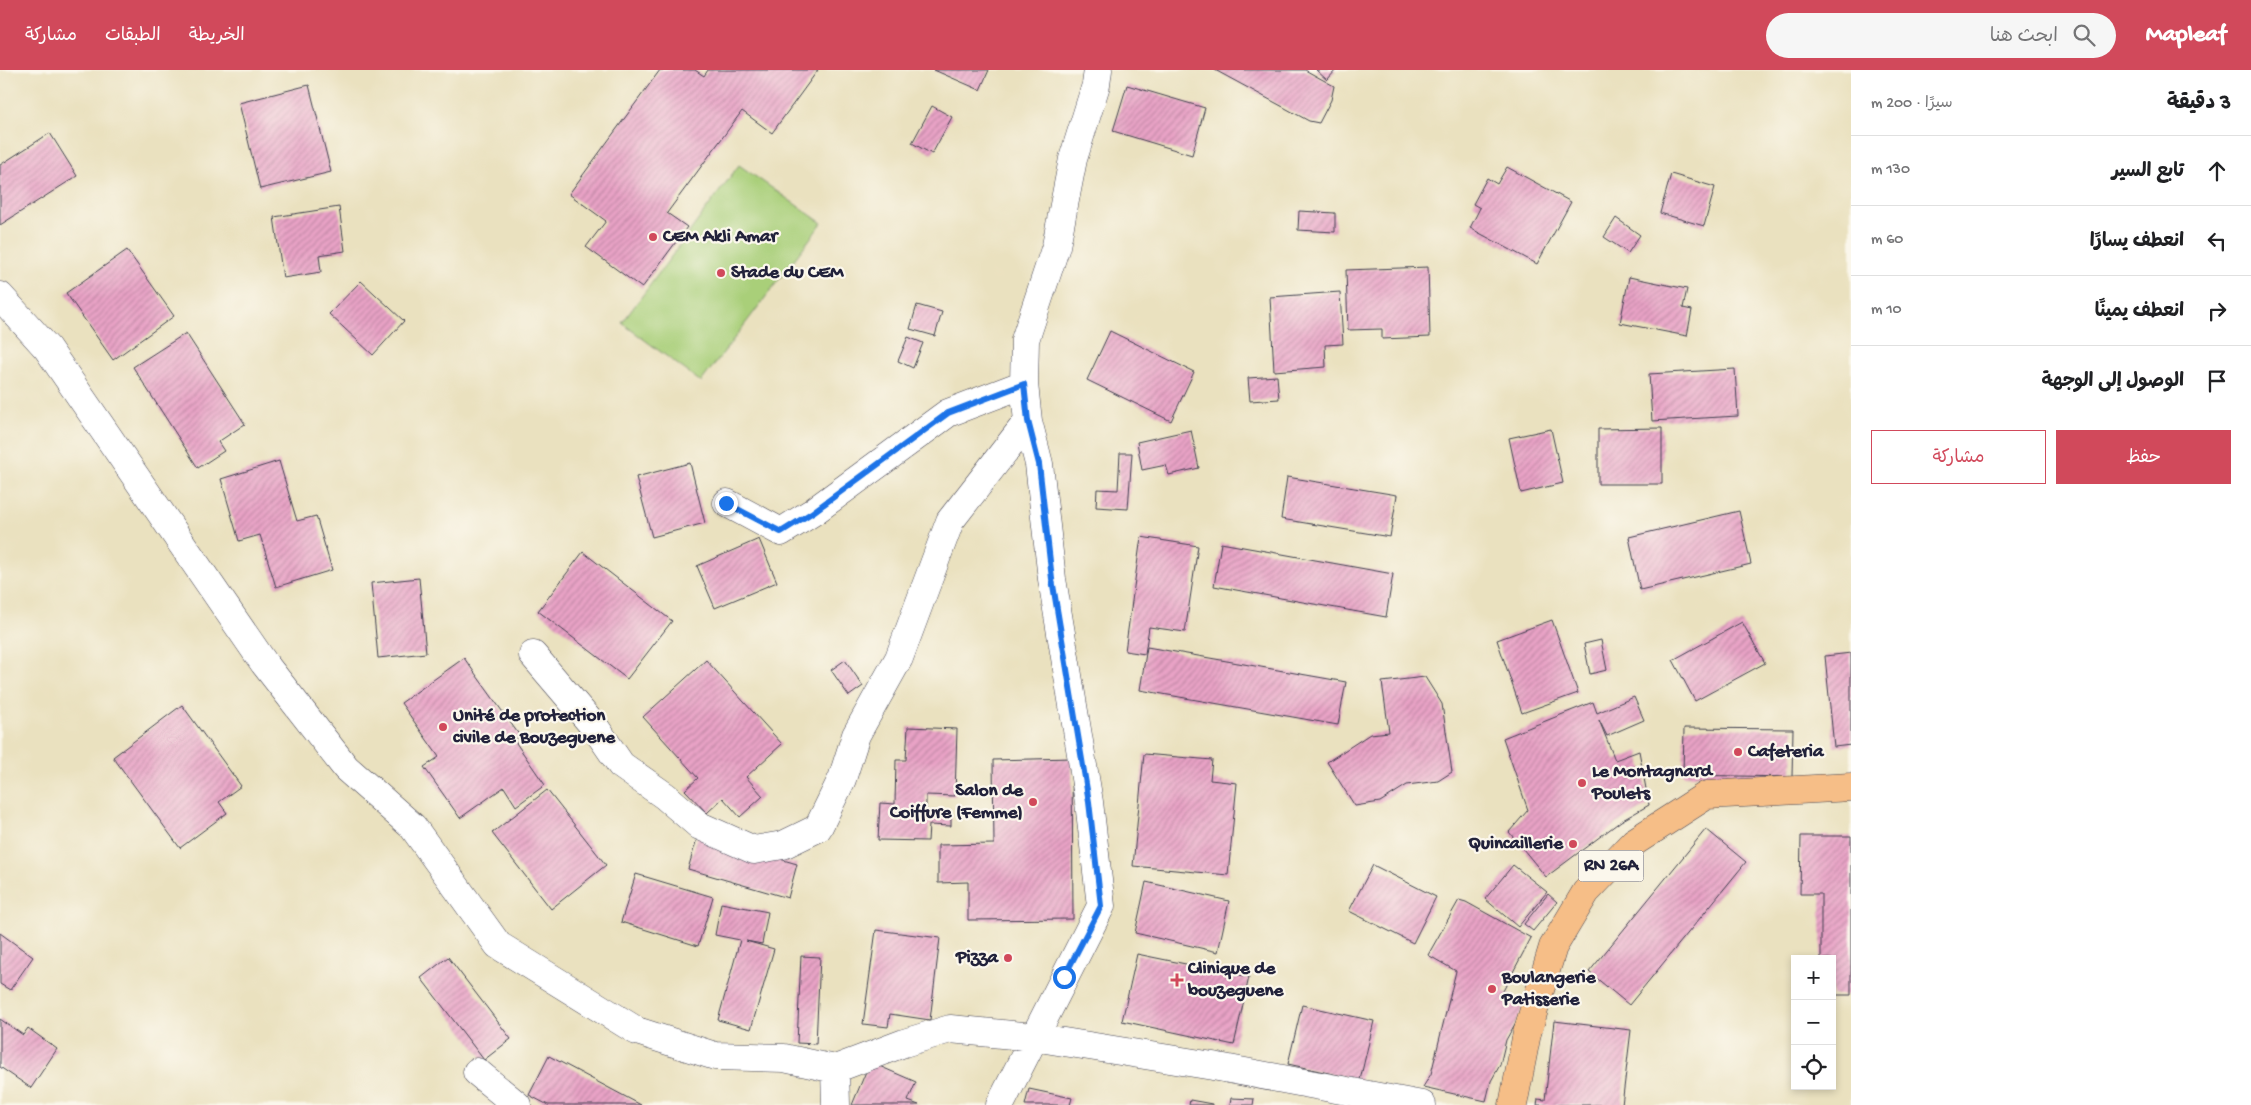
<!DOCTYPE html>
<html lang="ar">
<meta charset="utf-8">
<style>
:root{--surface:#fff;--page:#f6f6f6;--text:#202124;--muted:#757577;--line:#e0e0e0;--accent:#d1495b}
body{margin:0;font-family:"Gochi Hand","Playpen Sans Arabic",sans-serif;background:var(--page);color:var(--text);direction:rtl}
.controls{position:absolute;right:15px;bottom:15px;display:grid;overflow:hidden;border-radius:0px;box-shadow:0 2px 8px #0003}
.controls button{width:45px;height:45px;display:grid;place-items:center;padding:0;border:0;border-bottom:1px solid var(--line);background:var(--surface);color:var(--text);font:25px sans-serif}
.stop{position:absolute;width:15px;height:15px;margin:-11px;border:4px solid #1a73e8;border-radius:50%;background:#fff}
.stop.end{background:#1a73e8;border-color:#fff;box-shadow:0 1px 5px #0008}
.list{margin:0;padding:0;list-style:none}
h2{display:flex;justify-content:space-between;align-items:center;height:65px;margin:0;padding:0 20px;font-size:21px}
h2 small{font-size:16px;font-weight:400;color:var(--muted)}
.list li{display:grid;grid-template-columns:32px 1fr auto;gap:15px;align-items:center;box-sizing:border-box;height:70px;padding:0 20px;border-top:1px solid var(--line)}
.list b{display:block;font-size:19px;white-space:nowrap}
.list em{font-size:16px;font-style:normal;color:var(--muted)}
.actions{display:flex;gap:10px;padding:15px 20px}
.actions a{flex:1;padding:11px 0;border:1px solid var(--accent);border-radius:0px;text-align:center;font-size:18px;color:var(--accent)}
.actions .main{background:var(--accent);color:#fff}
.icon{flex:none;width:28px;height:28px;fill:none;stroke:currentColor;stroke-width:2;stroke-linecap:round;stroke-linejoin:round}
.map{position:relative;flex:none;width:1851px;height:1035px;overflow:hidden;direction:ltr}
header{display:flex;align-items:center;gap:30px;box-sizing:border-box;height:70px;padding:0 25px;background:var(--accent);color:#fff}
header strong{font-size:24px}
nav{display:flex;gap:28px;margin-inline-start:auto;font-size:18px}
.search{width:350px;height:45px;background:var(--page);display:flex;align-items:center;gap:12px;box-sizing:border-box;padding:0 18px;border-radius:28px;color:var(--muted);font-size:19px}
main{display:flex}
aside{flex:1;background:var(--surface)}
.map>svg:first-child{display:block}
</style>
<header>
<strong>Mapleaf</strong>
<div class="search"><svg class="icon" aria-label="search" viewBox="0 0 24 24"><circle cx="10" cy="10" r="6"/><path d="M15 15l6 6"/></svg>ابحث هنا</div>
<nav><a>الخريطة</a><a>الطبقات</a><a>مشاركة</a></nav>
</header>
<main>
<aside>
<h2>3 دقيقة<small>سيرًا · 200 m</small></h2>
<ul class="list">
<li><svg class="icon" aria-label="ahead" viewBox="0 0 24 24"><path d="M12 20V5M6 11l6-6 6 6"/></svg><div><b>تابع السير</b></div><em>130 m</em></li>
<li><svg class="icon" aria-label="left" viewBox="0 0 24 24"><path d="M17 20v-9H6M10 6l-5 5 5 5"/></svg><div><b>انعطف يسارًا</b></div><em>60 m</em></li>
<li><svg class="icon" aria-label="right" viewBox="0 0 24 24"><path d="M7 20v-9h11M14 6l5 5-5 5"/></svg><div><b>انعطف يمينًا</b></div><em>10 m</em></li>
<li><svg class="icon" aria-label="arrive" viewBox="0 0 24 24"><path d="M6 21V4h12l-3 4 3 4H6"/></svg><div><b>الوصول إلى الوجهة</b></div></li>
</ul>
<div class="actions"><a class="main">حفظ</a><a>مشاركة</a></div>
</aside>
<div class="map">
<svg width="1851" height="1035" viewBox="0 0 1851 1035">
<defs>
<pattern id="building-hatch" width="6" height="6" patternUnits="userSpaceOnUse" patternTransform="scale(1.25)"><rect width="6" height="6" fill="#e9a3c6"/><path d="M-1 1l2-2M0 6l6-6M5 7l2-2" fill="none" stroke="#bc84a2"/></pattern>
</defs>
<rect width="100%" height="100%" fill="#fbf7ec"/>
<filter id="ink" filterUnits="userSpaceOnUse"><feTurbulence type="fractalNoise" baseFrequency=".02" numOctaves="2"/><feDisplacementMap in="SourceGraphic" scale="10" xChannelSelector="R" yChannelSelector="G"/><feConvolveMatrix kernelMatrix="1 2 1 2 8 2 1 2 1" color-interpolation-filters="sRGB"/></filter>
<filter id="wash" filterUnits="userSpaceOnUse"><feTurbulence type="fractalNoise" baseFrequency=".0096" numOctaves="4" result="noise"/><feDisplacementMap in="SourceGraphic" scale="20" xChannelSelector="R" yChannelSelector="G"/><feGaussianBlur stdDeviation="1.12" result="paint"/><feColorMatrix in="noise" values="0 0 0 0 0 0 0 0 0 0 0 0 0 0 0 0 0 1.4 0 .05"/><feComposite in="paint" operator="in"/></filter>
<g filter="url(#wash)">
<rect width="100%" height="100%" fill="#eae1bf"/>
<path fill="#a9cf79" stroke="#66785a" d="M 739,95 L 822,153 L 701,312 L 622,253 Z"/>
<g id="blocks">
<path fill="url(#building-hatch)" d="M 660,0 L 695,0 L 704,6 L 708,0 L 818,0 L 772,63 L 742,41 L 667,143 L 687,157 L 642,218 L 586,177 L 606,151 L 569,124 Z
M 934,0 L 989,0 L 980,20 Z
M 1215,0 L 1305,0 L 1334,16 L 1331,30 L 1319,53 L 1309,51 Z
M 1316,0 L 1336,0 L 1327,10 Z
M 309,15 L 331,102 L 260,119 L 239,33 Z
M 1127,15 L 1205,38 L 1192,85 L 1113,61 Z
M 932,36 L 952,47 L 932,84 L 912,73 Z
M 50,63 L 77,106 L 0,155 L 0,95 Z
M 1507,97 L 1571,132 L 1537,194 L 1470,158 L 1480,138 L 1473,134 L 1487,108 L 1497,114 Z
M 1671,104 L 1715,117 L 1704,156 L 1660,143 Z
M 339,137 L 345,181 L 319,185 L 321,202 L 283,208 L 274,147 Z
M 1299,141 L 1335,143 L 1335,162 L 1298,160 Z
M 1616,148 L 1640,165 L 1628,183 L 1604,167 Z
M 127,180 L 174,246 L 113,290 L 66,223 Z
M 1428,197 L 1430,267 L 1382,269 L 1382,259 L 1348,260 L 1346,200 Z
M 1629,207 L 1687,219 L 1683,238 L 1692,240 L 1687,266 L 1620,253 Z
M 361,211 L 404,251 L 373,285 L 329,244 Z
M 1340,222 L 1343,274 L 1325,275 L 1326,297 L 1274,301 L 1270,227 Z
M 917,235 L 942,242 L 935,266 L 910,259 Z
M 1110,261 L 1194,302 L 1171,351 L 1087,310 Z
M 186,263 L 245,354 L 218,372 L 224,381 L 198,398 L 133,297 Z
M 908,267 L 923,273 L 913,298 L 898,291 Z
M 1735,299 L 1738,346 L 1652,351 L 1649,304 Z
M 1277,306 L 1279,329 L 1250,331 L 1248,308 Z
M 1662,358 L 1662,414 L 1598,414 L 1598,359 Z
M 1551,359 L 1563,413 L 1521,423 L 1509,368 Z
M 1191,360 L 1199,398 L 1169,405 L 1166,395 L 1142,400 L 1137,372 Z
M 1120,383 L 1132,383 L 1128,439 L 1096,437 L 1097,419 L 1118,420 Z
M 279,391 L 297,451 L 316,446 L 332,500 L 276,517 L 260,465 L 239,471 L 221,409 Z
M 690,393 L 705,453 L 652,467 L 636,407 Z
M 1287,407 L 1397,425 L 1390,467 L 1281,449 Z
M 1739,441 L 1751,494 L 1640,520 L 1629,467 Z
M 1141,467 L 1198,476 L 1185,562 L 1149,557 L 1145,584 L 1125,581 Z
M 759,469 L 777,512 L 715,538 L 697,496 Z
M 1221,473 L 1393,504 L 1386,547 L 1214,516 Z
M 583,482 L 672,551 L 627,609 L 538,541 Z
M 419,508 L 426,583 L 378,588 L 371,513 Z
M 1552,550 L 1578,623 L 1522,643 L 1497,570 Z
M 1742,552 L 1765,593 L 1695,631 L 1673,590 Z
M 1601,570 L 1607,600 L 1590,604 L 1584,574 Z
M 1147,577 L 1346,612 L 1338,655 L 1140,620 Z
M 1851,583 L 1851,675 L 1834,677 L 1825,586 Z
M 464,588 L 520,666 L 514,670 L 545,715 L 516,736 L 504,717 L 460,748 L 424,697 L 439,687 L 401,633 Z
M 706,590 L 782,674 L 746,707 L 763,726 L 740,747 L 723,728 L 707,743 L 685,720 L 698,708 L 643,647 Z
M 845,590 L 863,616 L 849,626 L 831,600 Z
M 1425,607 L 1442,634 L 1452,702 L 1438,711 L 1407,715 L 1380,732 L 1355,736 L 1327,692 L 1370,664 L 1389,662 L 1382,612 Z
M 1634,627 L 1644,650 L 1607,666 L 1599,650 L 1615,690 L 1639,681 L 1649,735 L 1621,751 L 1546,807 L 1509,762 L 1528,740 L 1503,668 L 1593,632 L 1597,643 Z
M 182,635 L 241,716 L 219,732 L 227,743 L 180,778 L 113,687 Z
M 908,657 L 957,659 L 955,726 L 926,725 L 926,743 L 951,743 L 951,756 L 929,755 L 928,771 L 878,770 L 880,733 L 895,734 L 896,690 L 906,690 Z
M 1684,658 L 1793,659 L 1792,707 L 1683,705 Z
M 1144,684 L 1212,690 L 1210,710 L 1237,713 L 1228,805 L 1133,796 Z
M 1072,688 L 1073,849 L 968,850 L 968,812 L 938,813 L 938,775 L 994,774 L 993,690 Z
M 547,720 L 606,795 L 551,839 L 492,763 Z
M 1706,759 L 1746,792 L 1629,935 L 1589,902 Z
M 698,765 L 797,794 L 788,828 L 688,799 Z
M 1801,766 L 1851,766 L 1851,925 L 1832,925 L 1832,889 L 1821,889 L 1821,824 L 1800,824 Z
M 1373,795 L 1436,827 L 1413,873 L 1349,841 Z
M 1513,795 L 1547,822 L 1518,857 L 1485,829 Z
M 636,804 L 713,827 L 698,876 L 621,852 Z
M 1146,812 L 1229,831 L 1218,882 L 1135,863 Z
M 1548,824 L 1557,832 L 1533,861 L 1524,854 Z
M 1459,830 L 1466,832 L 1531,868 L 1503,921 L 1523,932 L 1520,945 L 1506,970 L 1500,995 L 1491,1011 L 1486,1031 L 1423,1017 L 1431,1004 L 1456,901 L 1428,885 Z
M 721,833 L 768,842 L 762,874 L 746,871 L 774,879 L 751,959 L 718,950 L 740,870 L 715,865 Z
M 876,860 L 940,868 L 930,950 L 890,944 L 888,957 L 863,954 Z
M 0,863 L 33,887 L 10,920 L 0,914 Z
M 1137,884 L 1249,907 L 1234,975 L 1122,951 Z
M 801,886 L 820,887 L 816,974 L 797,973 Z
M 448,887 L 511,969 L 484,990 L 421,908 Z
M 1302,935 L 1374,951 L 1360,1010 L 1288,994 Z
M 0,949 L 23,965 L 28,958 L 57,979 L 31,1018 L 0,997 Z
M 1554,951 L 1631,960 L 1622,1035 L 1537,1035 L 1538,1029 L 1545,1030 Z
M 549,986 L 641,1035 L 548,1035 L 529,1025 Z
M 870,992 L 916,1012 L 908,1031 L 919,1035 L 852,1035 Z
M 1029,1019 L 1072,1028 L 1070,1035 L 1025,1035 Z
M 1231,1028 L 1254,1029 L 1253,1035 L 1230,1035 Z
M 1190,1030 L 1212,1034 L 1212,1035 L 1189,1035 Z"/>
</g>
</g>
<g filter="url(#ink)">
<use href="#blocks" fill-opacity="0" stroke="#403f4f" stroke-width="1"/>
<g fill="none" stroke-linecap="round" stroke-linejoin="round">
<g stroke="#403f4f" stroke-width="29">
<path id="street" d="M 0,226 L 47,278 L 264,593 L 346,698 L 413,757 L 498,875 L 637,961 L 715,986 L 784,988 L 835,999 L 904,973 L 950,959 L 1033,967 L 1213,996 L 1422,1035
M 727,433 L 781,462 L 813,442 L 948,343 L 1024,314
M 533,585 L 597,660 L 621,695 L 665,726 L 700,756 L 754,780 L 783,775 L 818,758 L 842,709 L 856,665 L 899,588 L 950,451 L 1028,351
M 835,999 L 836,1035
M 477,1002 L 517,1035
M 1000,1035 L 1101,836 L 1089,732 L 1052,509 L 1039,394 L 1028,351 L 1024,314 L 1025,270 L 1056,176 L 1073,89 L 1096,15 L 1098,0"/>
</g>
<g stroke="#403f4f" stroke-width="29">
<path id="primary" d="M 1513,1035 L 1527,963 L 1553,877 L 1586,822 L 1634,772 L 1707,725 L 1851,717"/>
</g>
<use href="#street" stroke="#fff" stroke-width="28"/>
<use href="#primary" stroke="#f6be87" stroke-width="28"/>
</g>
</g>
<g fill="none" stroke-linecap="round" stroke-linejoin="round" filter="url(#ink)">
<path stroke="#1a73e8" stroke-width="6" d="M 726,433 L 781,462 L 813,442 L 948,343 L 1024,314 L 1028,351 L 1039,394 L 1052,509 L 1089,732 L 1101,836 L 1064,907"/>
</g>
<g fill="#d1495b" stroke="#fbf7ec" stroke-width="2">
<circle cx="653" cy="167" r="5"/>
<circle cx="721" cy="203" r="5"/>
<circle cx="443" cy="657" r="5"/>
<circle cx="1738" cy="682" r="5"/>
<circle cx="1582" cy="713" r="5"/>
<circle cx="1033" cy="732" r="5"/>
<circle cx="1573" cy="774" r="5"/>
<circle cx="1008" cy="888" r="5"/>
<path d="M1174.5 902.5h5v5h5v5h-5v5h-5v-5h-5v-5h5z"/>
<circle cx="1492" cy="919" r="5"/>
</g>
<g text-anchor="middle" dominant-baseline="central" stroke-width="4.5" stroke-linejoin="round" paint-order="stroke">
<rect fill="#fbf7ec" stroke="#636270" stroke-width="1" x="1578.5" y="780.5" width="65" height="31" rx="4"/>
<g font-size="18" font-weight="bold" fill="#22223b">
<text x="1611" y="796">RN 26A</text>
</g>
<g font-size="19" font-weight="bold" fill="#22223b" stroke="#fbf7ec" text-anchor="start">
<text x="663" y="167">CEM Akli Amar</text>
<text x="731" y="203">Stade du CEM</text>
<text x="453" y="646">Unité de protection<tspan x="453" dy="22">civile de Bouzeguene</tspan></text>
<text x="1748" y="682">Cafeteria</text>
<text x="1592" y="702">Le Montagnard<tspan x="1592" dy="22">Poulets</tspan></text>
<text x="1023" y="721" text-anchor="end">Salon de<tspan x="1023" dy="22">Coiffure (Femme)</tspan></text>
<text x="1563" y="774" text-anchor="end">Quincaillerie</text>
<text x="998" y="888" text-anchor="end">Pizza</text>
<text x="1188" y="899">Clinique de<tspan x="1188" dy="22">bouzeguene</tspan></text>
<text x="1502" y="908">Boulangerie<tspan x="1502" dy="22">Patisserie</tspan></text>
</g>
</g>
</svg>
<div class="controls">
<button>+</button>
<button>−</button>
<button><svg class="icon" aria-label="locate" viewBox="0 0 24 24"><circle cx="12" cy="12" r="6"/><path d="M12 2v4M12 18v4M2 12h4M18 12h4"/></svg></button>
</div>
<div class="stop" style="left:1064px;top:907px"></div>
<div class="stop end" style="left:726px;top:433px"></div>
</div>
</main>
